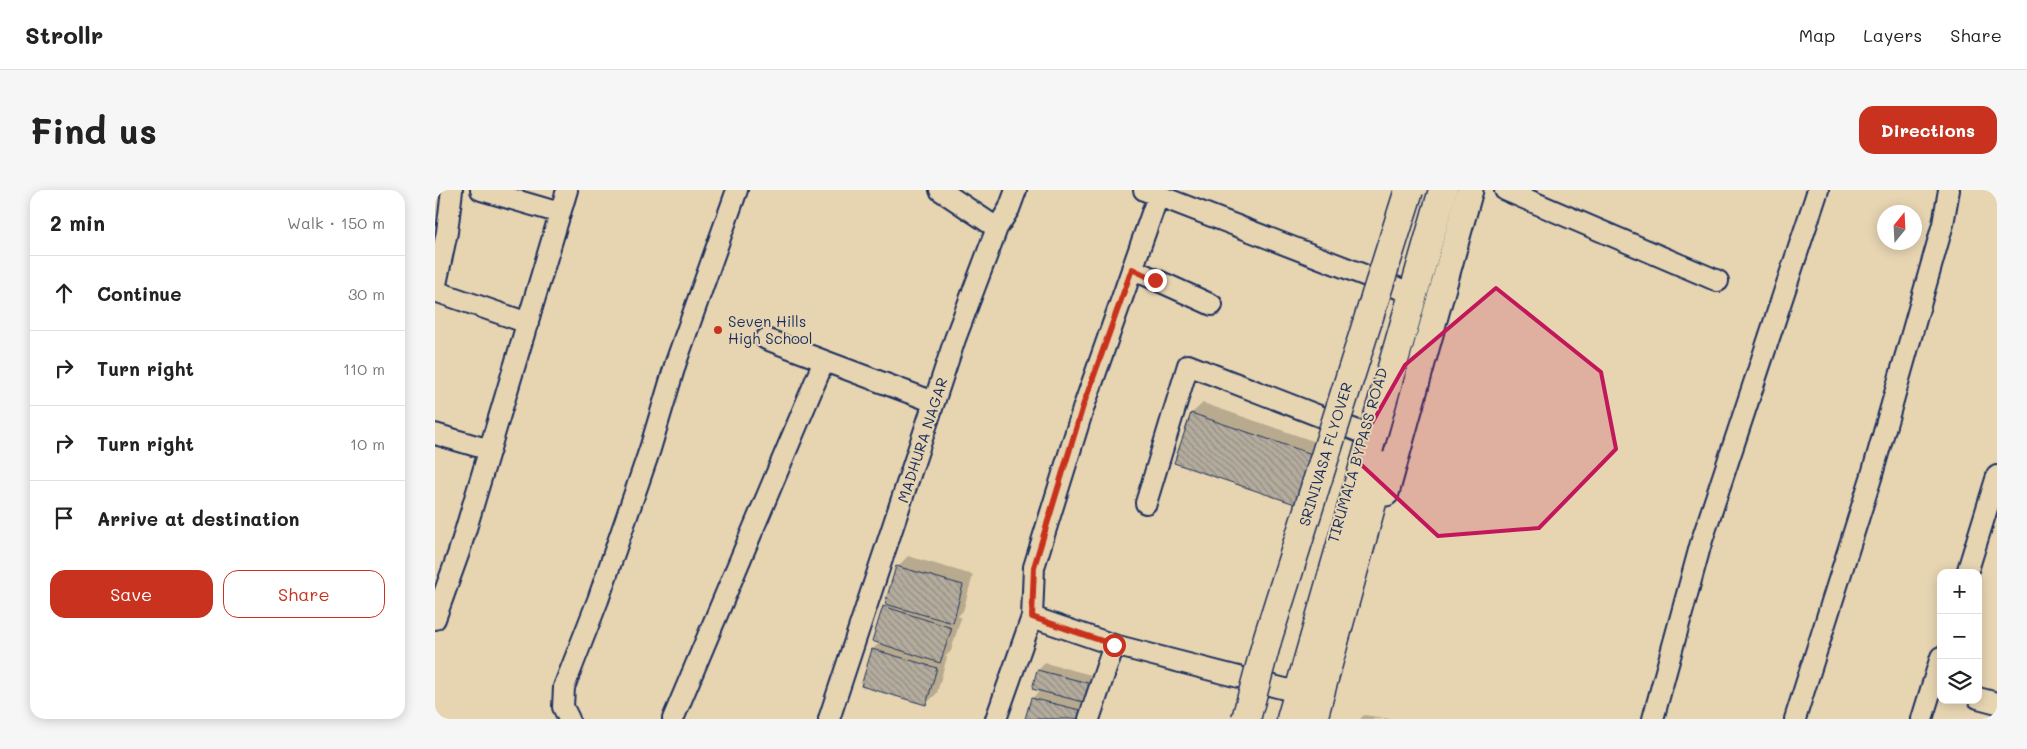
<!DOCTYPE html>
<meta charset="utf-8">
<style>
:root{--surface:#fff;--page:#f6f6f6;--text:#222;--muted:#767676;--line:#e0e0e0;--accent:#c8321e}
body{margin:0;font-family:Mali,sans-serif;background:var(--page);color:var(--text)}
.controls{position:absolute;right:15px;bottom:15px;display:grid;overflow:hidden;border-radius:10px;box-shadow:0 2px 12px #0003}
.controls button{width:45px;height:45px;display:grid;place-items:center;padding:0;border:0;border-bottom:1px solid var(--line);background:var(--surface);color:var(--text);font:25px sans-serif}
.compass{position:absolute;left:1442px;top:15px;width:45px;height:45px;border-radius:50%;background:var(--surface);box-shadow:0 2px 12px #0003;rotate:18deg}
.stop{position:absolute;width:15px;height:15px;margin:-11px;border:4px solid #c8321e;border-radius:50%;background:#fff}
.stop.end{background:#c8321e;border-color:#fff;box-shadow:0 1px 5px #0008}
.list{margin:0;padding:0;list-style:none}
h2{display:flex;justify-content:space-between;align-items:center;height:65px;margin:0;padding:0 20px;font-size:21px}
h2 small{font-size:16px;font-weight:400;color:var(--muted)}
.list li{display:grid;grid-template-columns:32px 1fr auto;gap:15px;align-items:center;box-sizing:border-box;height:75px;padding:0 20px;border-top:1px solid var(--line)}
.list b{display:block;font-size:19px;white-space:nowrap}
.list em{font-size:16px;font-style:normal;color:var(--muted)}
.actions{display:flex;gap:10px;padding:15px 20px}
.actions a{flex:1;padding:11px 0;border:1px solid var(--accent);border-radius:15px;text-align:center;font-size:18px;color:var(--accent)}
.actions .main{background:var(--accent);color:#fff}
.icon{flex:none;width:28px;height:28px;fill:none;stroke:currentColor;stroke-width:2;stroke-linecap:round;stroke-linejoin:round}
.map{position:relative;flex:none;width:1562px;height:529px;overflow:hidden;border-radius:15px}
header{display:flex;align-items:center;gap:30px;box-sizing:border-box;height:70px;padding:0 25px;background:var(--surface);border-bottom:1px solid var(--line)}
header strong{font-size:24px}
nav{display:flex;gap:28px;margin-inline-start:auto;font-size:18px}
.intro{display:flex;align-items:center;justify-content:space-between;box-sizing:border-box;height:120px;padding:0 30px}
h1{margin:0;font-size:35px}
.button{padding:12px 22px;border-radius:15px;background:var(--accent);color:#fff;font-size:18px;font-weight:700}
main{display:flex;gap:30px;padding:0 30px}
aside{flex:1;background:var(--surface);border-radius:15px;box-shadow:0 2px 12px #0003}
.map>svg:first-child{display:block}
</style>
<header>
<strong>Strollr</strong>
<nav><a>Map</a><a>Layers</a><a>Share</a></nav>
</header>
<div class="intro"><h1>Find us</h1><a class="button">Directions</a></div>
<main>
<aside>
<h2>2 min<small>Walk · 150 m</small></h2>
<ul class="list">
<li><svg class="icon" aria-label="ahead" viewBox="0 0 24 24"><path d="M12 20V5M6 11l6-6 6 6"/></svg><div><b>Continue</b></div><em>30 m</em></li>
<li><svg class="icon" aria-label="right" viewBox="0 0 24 24"><path d="M7 20v-9h11M14 6l5 5-5 5"/></svg><div><b>Turn right</b></div><em>110 m</em></li>
<li><svg class="icon" aria-label="right" viewBox="0 0 24 24"><path d="M7 20v-9h11M14 6l5 5-5 5"/></svg><div><b>Turn right</b></div><em>10 m</em></li>
<li><svg class="icon" aria-label="arrive" viewBox="0 0 24 24"><path d="M6 21V4h12l-3 4 3 4H6"/></svg><div><b>Arrive at destination</b></div></li>
</ul>
<div class="actions"><a class="main">Save</a><a>Share</a></div>
</aside>
<div class="map">
<svg width="1562" height="529" viewBox="0 0 1562 529">
<defs>
<pattern id="building-back-hatch" width="6" height="6" patternUnits="userSpaceOnUse" patternTransform="scale(1.25)"><rect width="6" height="6" fill="#b4ac9d"/><path d="M-1 5l2 2M0 0l6 6M5-1l2 2" fill="none" stroke="#928c83"/></pattern>
</defs>
<rect width="100%" height="100%" fill="#e7d5b2"/>
<filter id="ink" filterUnits="userSpaceOnUse"><feTurbulence type="fractalNoise" baseFrequency=".02" numOctaves="2"/><feDisplacementMap in="SourceGraphic" scale="10" xChannelSelector="R" yChannelSelector="G"/><feConvolveMatrix kernelMatrix="1 2 1 2 8 2 1 2 1" color-interpolation-filters="sRGB"/></filter>
<g filter="url(#ink)">
<path fill="#0003" d="M 768,213 L 887,254 L 871,302 L 860,312 L 741,272 L 757,223 Z
M 473,366 L 538,385 L 528,421 L 523,426 L 526,428 L 516,461 L 510,467 L 512,467 L 502,503 L 491,514 L 438,459 L 445,452 L 450,417 L 453,414 L 462,377 Z
M 610,473 L 668,488 L 654,529 L 592,529 L 597,508 L 606,500 L 599,498 L 603,480 Z
M 929,525 L 956,529 L 925,529 Z"/>
<path fill="url(#building-back-hatch)" stroke="#1b2f5e" d="M 756,223 L 877,264 L 860,314 L 739,273 Z
M 461,376 L 528,395 L 518,433 L 450,414 Z
M 448,416 L 517,438 L 505,473 L 437,451 Z
M 437,459 L 502,478 L 491,515 L 426,496 Z
M 602,480 L 661,495 L 656,514 L 597,499 Z
M 596,508 L 649,521 L 647,529 L 590,529 Z"/>
<g fill="none" stroke-linecap="round" stroke-linejoin="round">
<g stroke="#1b2f5e" stroke-width="24">
<path id="minor" d="M 46,0 L 125,23
M 709,0 L 968,100
M 1070,0 L 1283,91
M 562,38 L 574,19 L 581,0
M 697,79 L 777,115
M 0,99 L 12,42 L 17,0
M 0,101 L 93,133
M 331,149 L 499,212
M 0,244 L 55,260
M 711,313 L 753,175 L 928,243
M 1532,383 L 1562,286
M 597,427 L 679,455 L 854,500
M 0,429 L 24,362 L 132,0
M 1543,508 L 1562,513
M 134,529 L 128,517 L 129,497 L 163,410 L 215,259 L 241,172 L 302,0
M 238,529 L 389,171
M 394,529 L 520,149 L 562,38 L 505,0
M 561,529 L 597,427 L 599,377 L 649,216 L 723,6
M 654,529 L 679,455
M 1218,529 L 1266,353 L 1383,0
M 1360,529 L 1436,288 L 1508,34 L 1514,0
M 1487,529 L 1506,467"/>
</g>
<g stroke="#1b2f5e" stroke-width="29">
<path id="tertiary" d="M 951,303 L 1035,0"/>
</g>
<g stroke="#1b2f5e" stroke-width="31">
<path id="primary" d="M 856,529 L 1008,0
M 878,529 L 947,276"/>
</g>
<use href="#minor" stroke="#e7d5b2" stroke-width="20"/>
<use href="#tertiary" stroke="#e7d5b2" stroke-width="25"/>
<use href="#primary" stroke="#e7d5b2" stroke-width="28"/>
<g stroke="#1b2f5e" stroke-width="31" stroke-linecap="butt">
<path id="primary-bridge" d="M 811,529 L 833,447 L 974,0"/>
</g>
<use href="#primary-bridge" stroke="#e7d5b2" stroke-width="28"/>
</g>
</g>
<g fill="none" stroke-linecap="round" stroke-linejoin="round" filter="url(#ink)">
<path stroke="#c8321e" stroke-width="6" d="M 679,455 L 597,427 L 599,377 L 648,216 L 697,79 L 720,90"/>
</g>
<path fill="#c2185b" fill-opacity="0.2" stroke="#c2185b" stroke-width="4" stroke-linejoin="round" d="M 1061,98 L 1166,182 L 1181,259 L 1104,338 L 1003,346 L 918,267 L 970,175 Z"/>
<circle fill="#c8321e" stroke="#e7d5b2" stroke-width="2" cx="283" cy="140" r="5"/>
<g text-anchor="middle" dominant-baseline="central" stroke-width="4" stroke-linejoin="round" paint-order="stroke">
<g font-size="15" fill="#1b2f5e" stroke="#e7d5b2" text-anchor="start">
<text x="293" y="131">Seven Hills<tspan x="293" dy="17">High School</tspan></text>
</g>
<g font-size="15" fill="#1b2f5e" stroke="#e7d5b2">
<text transform="translate(487 250) rotate(-72)">MADHURA NAGAR</text>
<text transform="translate(890 264) rotate(-73)">SRINIVASA FLYOVER</text>
<text transform="translate(922 265) rotate(-74)">TIRUMALA BYPASS ROAD</text>
</g>
</g>
</svg>
<div class="controls">
<button>+</button>
<button>−</button>
<button><svg class="icon" aria-label="layers" viewBox="0 0 24 24"><path d="M12 4l9 5-9 5-9-5zM3 14l9 5 9-5"/></svg></button>
</div>
<svg class="compass" viewBox="-18 -18 36 36"><path d="M0-13l5 13h-10z" fill="#e53935"/><path d="M0 13l5-13h-10z" fill="#767676"/></svg>
<div class="stop" style="left:679px;top:455px"></div>
<div class="stop end" style="left:720px;top:90px"></div>
</div>
</main>
